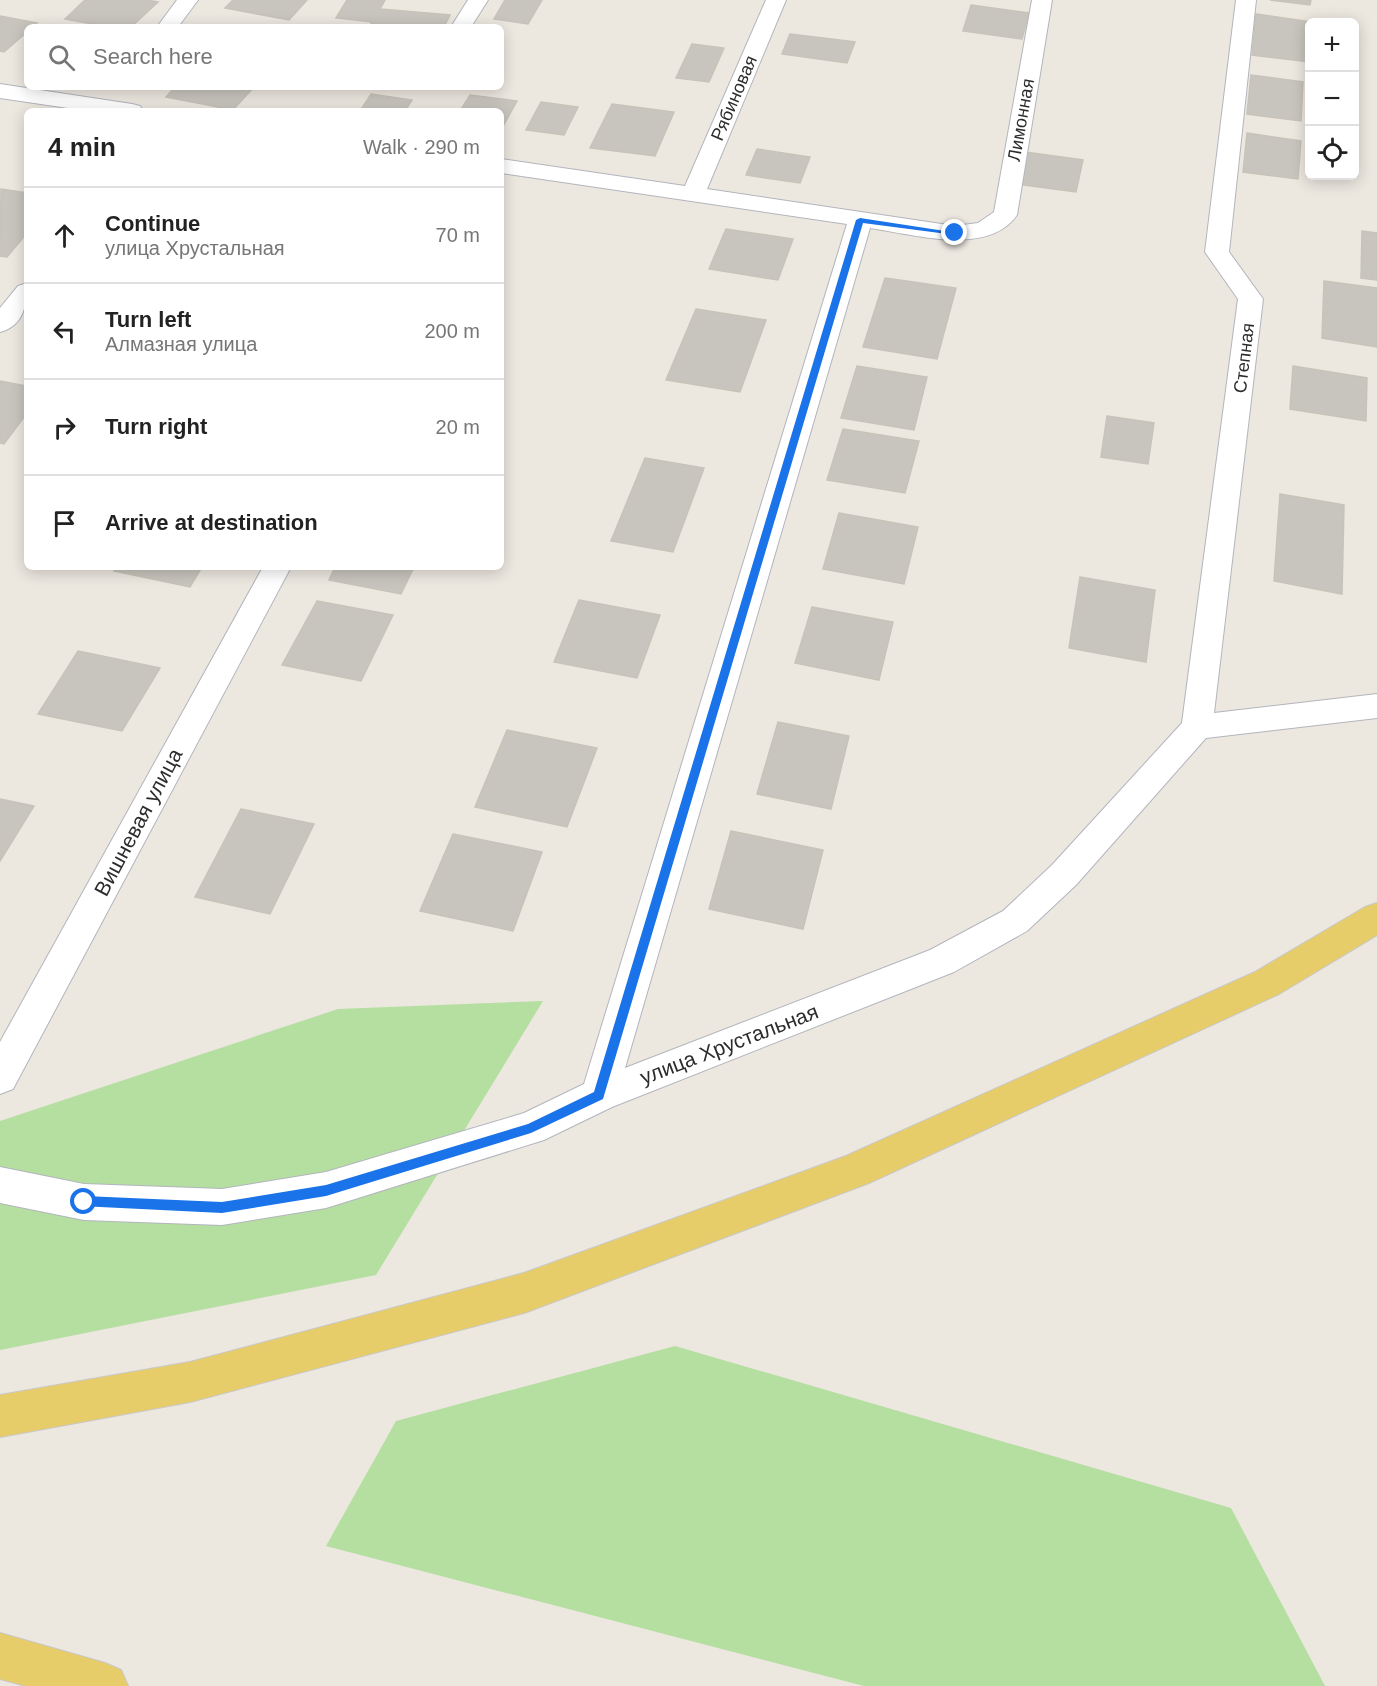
<!DOCTYPE html>
<meta charset="utf-8">
<style>
:root{--surface:#fff;--page:#f6f6f6;--text:#222;--muted:#767676;--line:#e0e0e0}
body{margin:0;font-family:Arial,sans-serif;background:var(--page);color:var(--text)}
.controls{position:absolute;right:18px;top:18px;display:grid;overflow:hidden;border-radius:9px;box-shadow:0 3px 15px #0003}
.controls button{width:54px;height:54px;display:grid;place-items:center;padding:0;border:0;border-bottom:2px solid var(--line);background:var(--surface);color:var(--text);font:30px sans-serif}
.stop{position:absolute;width:18px;height:18px;margin:-14px;border:4px solid #1a73e8;border-radius:50%;background:#fff}
.stop.end{background:#1a73e8;border-color:#fff;box-shadow:0 2px 6px #0008}
.list{margin:0;padding:0;list-style:none}
h2{display:flex;justify-content:space-between;align-items:center;height:78px;margin:0;padding:0 24px;font-size:26px}
h2 small{font-size:20px;font-weight:400;color:var(--muted)}
.list li{display:grid;grid-template-columns:39px 1fr auto;gap:18px;align-items:center;box-sizing:border-box;height:96px;padding:0 24px;border-top:2px solid var(--line)}
.list b{display:block;font-size:22px;white-space:nowrap}
.list p{margin:0;font-size:20px;white-space:nowrap;color:var(--muted)}
.list em{font-size:20px;font-style:normal;color:var(--muted)}
.icon{flex:none;width:33px;height:33px;fill:none;stroke:currentColor;stroke-width:2;stroke-linecap:round;stroke-linejoin:round}
.map{position:relative;flex:none;width:1377px;height:1686px;overflow:hidden}
.search{position:absolute;background:var(--surface);box-shadow:0 3px 15px #0003;left:24px;top:24px;width:480px;height:66px;display:flex;align-items:center;gap:15px;box-sizing:border-box;padding:0 21px;border-radius:9px;color:var(--muted);font-size:22px}
.panel{position:absolute;background:var(--surface);box-shadow:0 3px 15px #0003;left:24px;top:108px;width:480px;height:462px;border-radius:9px}
.map>svg:first-child{display:block}
</style>
<div class="map">
<svg width="1377" height="1686" viewBox="0 0 1377 1686">
<rect width="100%" height="100%" fill="#ece7df"/>
<path fill="#b4dfa0" d="M 543,1001 L 376,1275 L 0,1350 L 0,1121 L 338,1009 Z
M 675,1346 L 1231,1508 L 1325,1686 L 864,1686 L 326,1546 L 396,1421 Z"/>
<path fill="#c8c5be" stroke="#c8c3b9" stroke-width="1.5" d="M 85,0 L 147,0 L 158,2 L 131,27 L 109,27 L 65,19 Z
M 233,0 L 307,0 L 289,20 L 225,8 Z
M 347,0 L 385,0 L 380,9 L 450,15 L 444,27 L 369,27 L 372,22 L 336,18 Z
M 505,0 L 542,0 L 528,24 L 494,19 Z
M 1270,0 L 1311,0 L 1310,5 Z
M 971,5 L 1029,13 L 1022,39 L 963,31 Z
M 1256,14 L 1312,22 L 1310,22 L 1310,62 L 1252,55 Z
M 0,16 L 37,23 L 32,27 L 27,27 L 27,32 L 4,52 L 0,51 Z
M 790,34 L 855,42 L 847,63 L 782,54 Z
M 692,44 L 724,48 L 709,82 L 676,78 Z
M 1251,75 L 1303,82 L 1301,121 L 1247,114 Z
M 175,87 L 254,87 L 233,110 L 166,97 Z
M 371,94 L 412,100 L 405,111 L 360,111 Z
M 470,95 L 517,101 L 501,130 L 501,111 L 460,111 Z
M 541,102 L 578,107 L 564,135 L 526,130 Z
M 612,104 L 674,112 L 655,156 L 590,148 Z
M 1247,133 L 1301,141 L 1298,179 L 1243,172 Z
M 757,149 L 810,157 L 800,183 L 746,175 Z
M 1025,152 L 1083,160 L 1076,192 L 1017,184 Z
M 1,189 L 27,193 L 27,233 L 7,257 L 0,256 Z
M 726,229 L 793,239 L 778,280 L 709,269 Z
M 1362,231 L 1377,233 L 1377,280 L 1361,278 Z
M 885,278 L 956,288 L 937,359 L 863,347 Z
M 1324,281 L 1377,288 L 1377,347 L 1322,338 Z
M 696,309 L 766,320 L 740,392 L 666,380 Z
M 857,366 L 927,377 L 914,430 L 841,418 Z
M 1293,366 L 1367,378 L 1366,421 L 1290,409 Z
M 0,381 L 27,386 L 27,413 L 4,444 L 0,443 Z
M 1107,416 L 1154,423 L 1148,464 L 1101,457 Z
M 843,429 L 919,441 L 905,493 L 827,480 Z
M 645,458 L 704,468 L 673,552 L 611,541 Z
M 1280,494 L 1344,505 L 1342,594 L 1274,581 Z
M 839,513 L 918,527 L 904,584 L 823,569 Z
M 117,567 L 202,567 L 190,587 L 114,571 Z
M 335,567 L 414,567 L 401,594 L 329,580 Z
M 1080,577 L 1155,590 L 1146,662 L 1069,648 Z
M 579,600 L 660,615 L 637,678 L 554,662 Z
M 317,601 L 393,615 L 361,681 L 282,665 Z
M 812,607 L 893,622 L 879,680 L 795,663 Z
M 78,651 L 160,668 L 122,731 L 38,714 Z
M 778,722 L 849,736 L 831,809 L 757,794 Z
M 507,730 L 597,748 L 567,827 L 475,807 Z
M 0,799 L 34,806 L 0,861 Z
M 241,809 L 314,824 L 270,914 L 195,897 Z
M 731,831 L 823,850 L 803,929 L 709,909 Z
M 453,834 L 542,852 L 513,931 L 420,911 Z"/>
<g fill="none" stroke-linecap="round" stroke-linejoin="round">
<g stroke="#b3b5be" stroke-width="2">
<path id="street" d="M 177,0 L 198,0 L 178,27 L 157,27 Z
M 468,0 L 488,0 L 471,27 L 451,27 Z
M 766,0 L 786,0 L 707,189 L 955,226 L 978,223 L 994,212 L 1032,0 L 1052,0 L 1017,215 C 988,257 912,234 870,228 L 625,1068 L 930,950 L 1003,911 L 1052,865 L 1182,723 L 1238,299 L 1205,252 L 1236,0 L 1256,0 L 1229,252 L 1263,299 L 1214,713 L 1377,694 L 1377,718 L 1206,738 L 1076,885 L 1027,931 L 954,972 L 612,1107 L 544,1140 L 326,1208 L 222,1225 L 84,1220 L 0,1203 L 0,1167 L 84,1184 L 222,1189 L 326,1172 L 524,1113 L 584,1084 L 847,224 L 501,173 L 501,159 L 685,186 Z
M 0,84 L 132,104 L 140,106 L 143,111 L 88,111 L 0,98 Z
M 27,283 C 27,304 24,326 0,332 L 0,308 L 18,286 Z
M 263,567 L 291,567 L 13,1089 L 0,1094 L 0,1042 Z"/>
</g>
<g stroke="#c8c8c8" stroke-width="2">
<path id="primary" d="M 1377,903 L 1377,935 L 1279,994 L 869,1183 L 524,1313 L 190,1402 L 0,1437 L 0,1395 L 190,1362 L 524,1273 L 846,1156 L 1255,972 L 1365,907 Z
M 0,1633 L 105,1663 L 121,1670 L 128,1686 L 26,1686 L 0,1679 Z"/>
</g>
<use href="#street" fill="#fff" fill-rule="evenodd"/>
<use href="#primary" fill="#e7cd69" fill-rule="evenodd"/>
</g>
<path fill="#1a73e8" d="M 860,218 L 958,233 L 955,235 L 863,223 L 603,1099 L 531,1133 L 326,1196 L 222,1213 L 80,1206 L 80,1198 L 84,1196 L 222,1202 L 326,1185 L 528,1124 L 594,1092 L 856,220 Z"/>
<g text-anchor="middle" dominant-baseline="central" stroke-width="4.5" stroke-linejoin="round" paint-order="stroke">
<g font-size="18" fill="#2c2c2c" stroke="#fff">
<text transform="translate(734 98) rotate(-67)">Рябиновая</text>
<text transform="translate(1021 120) rotate(-80)">Лимонная</text>
<text transform="translate(1244 358) rotate(-83)">Степная</text>
</g>
<g font-size="21" fill="#2c2c2c" stroke="#fff">
<text transform="translate(138 822) rotate(-62)">Вишневая улица</text>
<text transform="translate(729 1044) rotate(-21)">улица Хрустальная</text>
</g>
</g>
</svg>
<div class="controls">
<button>+</button>
<button>−</button>
<button><svg class="icon" aria-label="locate" viewBox="0 0 24 24"><circle cx="12" cy="12" r="6"/><path d="M12 2v4M12 18v4M2 12h4M18 12h4"/></svg></button>
</div>
<div class="stop" style="left:84px;top:1202px"></div>
<div class="stop end" style="left:955px;top:233px"></div>
<div class="search"><svg class="icon" aria-label="search" viewBox="0 0 24 24"><circle cx="10" cy="10" r="6"/><path d="M15 15l6 6"/></svg>Search here</div>
<section class="panel">
<h2>4 min<small>Walk · 290 m</small></h2>
<ul class="list">
<li><svg class="icon" aria-label="ahead" viewBox="0 0 24 24"><path d="M12 20V5M6 11l6-6 6 6"/></svg><div><b>Continue</b><p>улица Хрустальная</p></div><em>70 m</em></li>
<li><svg class="icon" aria-label="left" viewBox="0 0 24 24"><path d="M17 20v-9H6M10 6l-5 5 5 5"/></svg><div><b>Turn left</b><p>Алмазная улица</p></div><em>200 m</em></li>
<li><svg class="icon" aria-label="right" viewBox="0 0 24 24"><path d="M7 20v-9h11M14 6l5 5-5 5"/></svg><div><b>Turn right</b></div><em>20 m</em></li>
<li><svg class="icon" aria-label="arrive" viewBox="0 0 24 24"><path d="M6 21V4h12l-3 4 3 4H6"/></svg><div><b>Arrive at destination</b></div></li>
</ul>
</section>
</div>
